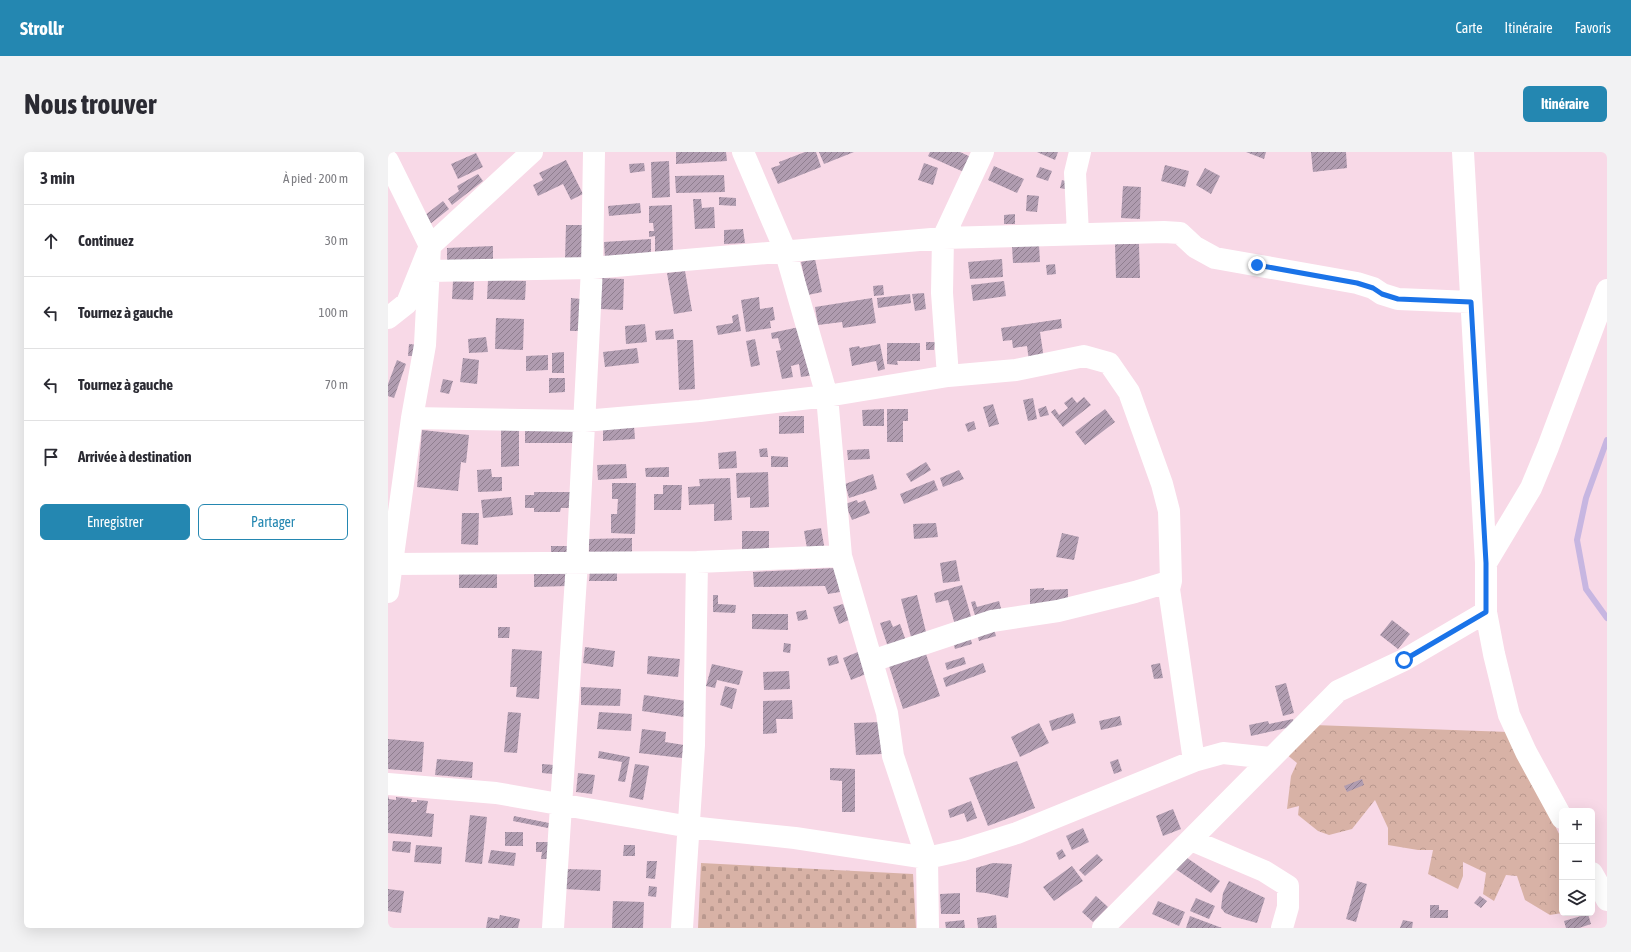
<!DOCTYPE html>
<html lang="fr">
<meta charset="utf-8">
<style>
:root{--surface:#fff;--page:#f2f2f3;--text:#2b2b33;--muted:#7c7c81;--line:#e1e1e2;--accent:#2487b1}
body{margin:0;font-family:"Asap Condensed",sans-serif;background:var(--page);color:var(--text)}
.controls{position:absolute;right:12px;bottom:12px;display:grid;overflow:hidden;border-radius:6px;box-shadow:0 4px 16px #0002}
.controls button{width:36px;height:36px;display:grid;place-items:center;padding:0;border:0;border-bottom:1px solid var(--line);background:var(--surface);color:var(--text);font:20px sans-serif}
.stop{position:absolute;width:12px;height:12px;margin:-9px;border:3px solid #1a73e8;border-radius:50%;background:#fff}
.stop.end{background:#1a73e8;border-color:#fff;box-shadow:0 1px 4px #0008}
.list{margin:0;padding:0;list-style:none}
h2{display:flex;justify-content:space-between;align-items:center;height:52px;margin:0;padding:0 16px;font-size:17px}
h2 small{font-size:13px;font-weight:400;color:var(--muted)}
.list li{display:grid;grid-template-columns:26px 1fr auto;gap:12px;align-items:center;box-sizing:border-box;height:72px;padding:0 16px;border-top:1px solid var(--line)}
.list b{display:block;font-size:15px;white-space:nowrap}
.list em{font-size:13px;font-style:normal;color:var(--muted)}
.actions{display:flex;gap:8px;padding:12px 16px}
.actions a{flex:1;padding:9px 0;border:1px solid var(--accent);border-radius:6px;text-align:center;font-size:14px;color:var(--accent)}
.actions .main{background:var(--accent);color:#fff}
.icon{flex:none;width:22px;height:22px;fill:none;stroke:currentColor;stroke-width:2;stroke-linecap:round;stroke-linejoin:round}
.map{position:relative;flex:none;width:1219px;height:776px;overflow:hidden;border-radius:6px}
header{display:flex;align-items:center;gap:24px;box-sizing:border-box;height:56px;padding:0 20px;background:var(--accent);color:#fff}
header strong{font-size:19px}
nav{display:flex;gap:22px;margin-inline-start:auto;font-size:14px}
.intro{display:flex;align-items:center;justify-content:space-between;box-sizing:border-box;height:96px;padding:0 24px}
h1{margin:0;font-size:28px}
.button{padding:10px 18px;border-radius:6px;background:var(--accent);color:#fff;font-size:14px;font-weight:700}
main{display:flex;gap:24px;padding:0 24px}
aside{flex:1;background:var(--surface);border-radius:6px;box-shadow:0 4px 16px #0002}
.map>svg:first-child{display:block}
</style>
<header>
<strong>Strollr</strong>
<nav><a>Carte</a><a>Itinéraire</a><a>Favoris</a></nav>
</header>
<div class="intro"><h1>Nous trouver</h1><a class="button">Itinéraire</a></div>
<main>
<aside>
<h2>3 min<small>À pied · 200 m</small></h2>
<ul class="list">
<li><svg class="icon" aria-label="ahead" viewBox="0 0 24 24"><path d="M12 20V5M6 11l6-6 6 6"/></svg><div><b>Continuez</b></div><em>30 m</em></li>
<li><svg class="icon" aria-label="left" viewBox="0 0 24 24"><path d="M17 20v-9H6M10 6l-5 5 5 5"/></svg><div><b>Tournez à gauche</b></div><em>100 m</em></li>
<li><svg class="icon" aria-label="left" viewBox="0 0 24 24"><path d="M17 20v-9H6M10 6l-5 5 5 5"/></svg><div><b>Tournez à gauche</b></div><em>70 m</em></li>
<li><svg class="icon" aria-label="arrive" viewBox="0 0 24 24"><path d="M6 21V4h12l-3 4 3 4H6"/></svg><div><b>Arrivée à destination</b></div></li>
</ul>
<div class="actions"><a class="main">Enregistrer</a><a>Partager</a></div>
</aside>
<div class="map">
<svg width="1219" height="776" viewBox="0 0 1219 776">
<defs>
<pattern id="forest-crowns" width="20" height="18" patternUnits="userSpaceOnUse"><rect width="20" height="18" fill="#d8b2a6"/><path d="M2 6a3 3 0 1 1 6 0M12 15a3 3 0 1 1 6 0" fill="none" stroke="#b9988e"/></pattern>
<pattern id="cemetery-stones" width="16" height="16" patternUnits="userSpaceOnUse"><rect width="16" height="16" fill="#d8b2a6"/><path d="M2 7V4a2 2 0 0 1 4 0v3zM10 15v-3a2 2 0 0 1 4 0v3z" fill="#b9988e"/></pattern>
<pattern id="building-hatch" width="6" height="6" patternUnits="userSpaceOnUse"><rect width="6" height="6" fill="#b09cb0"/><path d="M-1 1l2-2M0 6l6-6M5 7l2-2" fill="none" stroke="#8f7e8f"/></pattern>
</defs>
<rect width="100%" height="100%" fill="#f8d9e7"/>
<path fill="url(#forest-crowns)" d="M 926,573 L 1121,580 L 1174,688 L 1174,761 L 1162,763 L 1137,748 L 1129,724 L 1118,723 L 1106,749 L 1095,742 L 1098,721 L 1075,710 L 1075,724 L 1070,737 L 1040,722 L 1045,698 L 1030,698 L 1000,693 L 1000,676 L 987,648 L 964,677 L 941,683 L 930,679 L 910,663 L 911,654 L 899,657 L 903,624 L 909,611 L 898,602 Z"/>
<path fill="url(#cemetery-stones)" d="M 313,711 L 525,722 L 528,776 L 310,776 Z"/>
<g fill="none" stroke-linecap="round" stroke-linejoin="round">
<path stroke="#c7b6e1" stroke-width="6" d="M 1219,288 L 1198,346 L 1189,388 L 1198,437 L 1219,466"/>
</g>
<path fill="url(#building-hatch)" d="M 288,0 L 338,0 L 339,9 L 288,12 Z
M 417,0 L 428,0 L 433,15 L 390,32 L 383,16 L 392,13 L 391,10 Z
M 431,0 L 466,0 L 436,12 Z
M 542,0 L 572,0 L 585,6 L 578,21 L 540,4 Z
M 649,0 L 670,0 L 667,8 Z
M 858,0 L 878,0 L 876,7 Z
M 923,0 L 958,0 L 959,16 L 925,20 Z
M 88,1 L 95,15 L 70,27 L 63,12 Z
M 178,8 L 195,42 L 183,48 L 175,32 L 150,44 L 145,33 L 155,28 L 151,21 Z
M 281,9 L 282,45 L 264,46 L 263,10 Z
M 256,11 L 257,19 L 242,21 L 241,12 Z
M 536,11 L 550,16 L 545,33 L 530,28 Z
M 777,13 L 801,19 L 797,35 L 773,29 Z
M 606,14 L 636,27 L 629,41 L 600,28 Z
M 652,15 L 664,19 L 660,29 L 648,25 Z
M 817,16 L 832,24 L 823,42 L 808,33 Z
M 90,22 L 95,29 L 64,53 L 60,47 L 71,39 L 69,34 Z
M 336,23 L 337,40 L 288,41 L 287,24 Z
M 674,28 L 684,31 L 681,38 L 672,36 Z
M 735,34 L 753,35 L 752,67 L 733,66 Z
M 639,43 L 651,44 L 649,60 L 638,59 Z
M 331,45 L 348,46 L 348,54 L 331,53 Z
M 305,47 L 313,47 L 314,56 L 326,55 L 327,76 L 307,77 Z
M 55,49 L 61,57 L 42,72 L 36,64 Z
M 252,51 L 253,61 L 221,64 L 220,54 Z
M 284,53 L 285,103 L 267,103 L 267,84 L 261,85 L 261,79 L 266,79 L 265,71 L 261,71 L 261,54 Z
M 627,62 L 627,72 L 616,72 L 616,63 Z
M 178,73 L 195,73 L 194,110 L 177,109 Z
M 355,77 L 357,91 L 336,92 L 336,78 Z
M 263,87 L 263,103 L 217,106 L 216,90 Z
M 727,92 L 751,92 L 752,126 L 728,126 Z
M 651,93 L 652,110 L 625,111 L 624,94 Z
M 105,94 L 105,109 L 59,111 L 59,96 Z
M 427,107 L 434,140 L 420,143 L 413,110 Z
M 614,107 L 615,125 L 582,127 L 580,110 Z
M 667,112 L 668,122 L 659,123 L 658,113 Z
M 297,119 L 304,159 L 286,162 L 279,121 Z
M 214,126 L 236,127 L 235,158 L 212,157 Z
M 100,128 L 138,129 L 137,148 L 99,147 Z
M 65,129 L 86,130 L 85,148 L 64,147 Z
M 616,129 L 618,144 L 585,149 L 583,133 Z
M 495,133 L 496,143 L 486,144 L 485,134 Z
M 536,141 L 538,157 L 527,159 L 524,142 Z
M 522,142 L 523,151 L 490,156 L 489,146 Z
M 371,145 L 372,157 L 385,155 L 387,168 L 382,169 L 383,176 L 358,180 L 353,148 Z
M 183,146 L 193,147 L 192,179 L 182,179 Z
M 484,146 L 488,171 L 455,176 L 454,170 L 430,173 L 427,155 Z
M 350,162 L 353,179 L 330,183 L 328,174 L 345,171 L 344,164 Z
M 108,166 L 136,167 L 135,198 L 107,197 Z
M 673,167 L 674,176 L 652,180 L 656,207 L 641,209 L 639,194 L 625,196 L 624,188 L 615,189 L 613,176 Z
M 257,172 L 259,190 L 238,192 L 237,174 Z
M 416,174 L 426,223 L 413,225 L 411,212 L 403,214 L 405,225 L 394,227 L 388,199 L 393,198 L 390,186 L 384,187 L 383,181 Z
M 285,177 L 286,187 L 268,188 L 267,179 Z
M 98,185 L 100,200 L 81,201 L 80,187 Z
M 367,187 L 372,213 L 363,215 L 358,189 Z
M 289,188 L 305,188 L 307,237 L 291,238 Z
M 538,190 L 547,190 L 546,198 L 538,198 Z
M 499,191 L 532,191 L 532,209 L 509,209 L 510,213 L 499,212 Z
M 21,192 L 31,193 L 30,204 L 20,204 Z
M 492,192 L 497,217 L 490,219 L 488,209 L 464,214 L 461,196 L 471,194 L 472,196 Z
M 249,196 L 251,211 L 217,215 L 215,200 Z
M 176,200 L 176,221 L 164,221 L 164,201 Z
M 160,203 L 160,218 L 138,219 L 138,204 Z
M 75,206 L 91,208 L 89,232 L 72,230 Z
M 9,208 L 18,212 L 6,246 L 0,244 L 0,232 Z
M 161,226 L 177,226 L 177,240 L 161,241 Z
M 55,227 L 65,229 L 61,242 L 52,240 Z
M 684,245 L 689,251 L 696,245 L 703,253 L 675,275 L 663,260 L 667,257 L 671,263 L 680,256 L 676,251 Z
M 645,246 L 649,267 L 640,269 L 635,248 Z
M 605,252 L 611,272 L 601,275 L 595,255 Z
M 658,254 L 661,263 L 652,265 L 650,257 Z
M 496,257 L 496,274 L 475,274 L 474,258 Z
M 499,257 L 520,257 L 520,269 L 515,269 L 515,290 L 499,290 Z
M 717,257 L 727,270 L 697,293 L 687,280 Z
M 391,264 L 416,264 L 416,281 L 391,282 Z
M 586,269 L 588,277 L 580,280 L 577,272 Z
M 246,274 L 247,287 L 215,289 L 215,276 Z
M 137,276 L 186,277 L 185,291 L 137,291 Z
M 113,277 L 131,277 L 131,314 L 113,315 Z
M 34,278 L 81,283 L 78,311 L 73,310 L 70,339 L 29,335 Z
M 379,296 L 380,305 L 372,305 L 371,297 Z
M 481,297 L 482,307 L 460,308 L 459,298 Z
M 348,299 L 349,316 L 331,317 L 330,301 Z
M 383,304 L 400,305 L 400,315 L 383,315 Z
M 538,310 L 543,318 L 523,330 L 518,322 Z
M 238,312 L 239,326 L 210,328 L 209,313 Z
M 281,315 L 281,325 L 258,325 L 257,316 Z
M 103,317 L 104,325 L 114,325 L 114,339 L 90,340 L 89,318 Z
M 571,318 L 576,327 L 555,335 L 552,326 Z
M 380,320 L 381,355 L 362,356 L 362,345 L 349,346 L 348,321 Z
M 485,322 L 489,337 L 461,346 L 457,332 Z
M 342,326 L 344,368 L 326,369 L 326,352 L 301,353 L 300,335 L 312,334 L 311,327 Z
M 546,328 L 550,338 L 516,352 L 512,342 Z
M 224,331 L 248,331 L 247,382 L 223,381 L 223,362 L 229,362 L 230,347 L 224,347 Z
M 275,333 L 294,333 L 293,358 L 266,358 L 266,342 L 275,342 Z
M 146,340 L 184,340 L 184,356 L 173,356 L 172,360 L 146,360 L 146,356 L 137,356 L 137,343 L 146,343 Z
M 123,345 L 125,363 L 95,366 L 93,348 Z
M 469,348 L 470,351 L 477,348 L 482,361 L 464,368 L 457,352 Z
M 74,361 L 91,361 L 90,393 L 73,392 Z
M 548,371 L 550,385 L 526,387 L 525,372 Z
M 433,376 L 437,399 L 420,402 L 416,379 Z
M 354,379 L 381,379 L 381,400 L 354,400 Z
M 674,381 L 691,385 L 686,408 L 668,405 Z
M 244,386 L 244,402 L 201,402 L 201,387 Z
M 163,394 L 181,394 L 181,402 L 163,402 Z
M 568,408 L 572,429 L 555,431 L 552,411 Z
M 447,416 L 452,440 L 440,442 L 437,434 L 366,435 L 365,420 Z
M 146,418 L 179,418 L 179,434 L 146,435 Z
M 202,419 L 229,420 L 229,429 L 201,429 Z
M 71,421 L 109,421 L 109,436 L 71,436 Z
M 574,433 L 584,468 L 567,473 L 560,448 L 548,451 L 546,441 Z
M 656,436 L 656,438 L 680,437 L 680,451 L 642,453 L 642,437 Z
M 325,443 L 330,443 L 330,452 L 348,453 L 347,461 L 325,460 Z
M 529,443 L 538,480 L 523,485 L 513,447 Z
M 587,449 L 589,455 L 611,449 L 614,460 L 588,467 L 583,450 Z
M 455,452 L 461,468 L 451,472 L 445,455 Z
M 418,458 L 420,467 L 410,469 L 408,460 Z
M 364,462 L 400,462 L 400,478 L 364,477 Z
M 502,468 L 505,475 L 512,472 L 518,489 L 500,495 L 492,471 Z
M 1004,468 L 1022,482 L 1010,497 L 992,483 Z
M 110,475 L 122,475 L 121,486 L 110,486 Z
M 606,477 L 608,484 L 591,489 L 589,482 Z
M 582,484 L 584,492 L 567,497 L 565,489 Z
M 396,491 L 403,492 L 402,501 L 395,500 Z
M 197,495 L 227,499 L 225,515 L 195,511 Z
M 124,497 L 154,499 L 151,547 L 128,545 L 129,535 L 122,535 Z
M 470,500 L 478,522 L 463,528 L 455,506 Z
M 538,502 L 552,544 L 515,557 L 501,514 Z
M 449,503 L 451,511 L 441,514 L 439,506 Z
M 260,504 L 292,507 L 290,525 L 259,522 Z
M 576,505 L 578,512 L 559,518 L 557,511 Z
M 595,511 L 598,520 L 558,535 L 555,526 Z
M 772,511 L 775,526 L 766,527 L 763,513 Z
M 324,512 L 355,519 L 351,533 L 329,528 L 327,536 L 318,534 Z
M 401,519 L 402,537 L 376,538 L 375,520 Z
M 898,531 L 906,561 L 895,564 L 887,534 Z
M 337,534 L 349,537 L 344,557 L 332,553 Z
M 193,535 L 233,537 L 232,554 L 193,553 Z
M 256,543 L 306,550 L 303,566 L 254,559 Z
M 404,548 L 405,567 L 388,567 L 389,581 L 375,582 L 375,549 Z
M 120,560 L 133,561 L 129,601 L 116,600 Z
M 211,560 L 244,562 L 243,579 L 209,577 Z
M 685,561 L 688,571 L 664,579 L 661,569 Z
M 732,564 L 734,573 L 713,578 L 711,569 Z
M 905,567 L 907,574 L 863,584 L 861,573 L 880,569 L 881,572 Z
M 493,570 L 494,602 L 468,603 L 466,571 Z
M 651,571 L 661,591 L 632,605 L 623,585 Z
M 254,577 L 278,580 L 277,590 L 296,593 L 294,606 L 251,601 Z
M 0,587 L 36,590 L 34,620 L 0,617 Z
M 211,599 L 242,605 L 237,630 L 230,629 L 234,610 L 210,606 Z
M 49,607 L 85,610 L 84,626 L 47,623 Z
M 730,607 L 734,619 L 726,622 L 722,610 Z
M 629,609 L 647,656 L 600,674 L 581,626 Z
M 154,612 L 166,613 L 165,622 L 154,621 Z
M 247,612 L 261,614 L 255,648 L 241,645 Z
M 442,616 L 467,617 L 467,660 L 454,660 L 454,629 L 442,628 Z
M 190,621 L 207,623 L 204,642 L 188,640 Z
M 974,627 L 976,633 L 959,640 L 956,634 Z
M 0,644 L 1,647 L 8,648 L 8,645 L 24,647 L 23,650 L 29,650 L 29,648 L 40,649 L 38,661 L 46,662 L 44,685 L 0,681 Z
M 583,649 L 589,666 L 579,670 L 576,661 L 562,666 L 560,658 Z
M 785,657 L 793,677 L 775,684 L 768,664 Z
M 82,663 L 99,665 L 94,712 L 77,710 Z
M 126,664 L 161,671 L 160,676 L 125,669 Z
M 695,676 L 701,690 L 684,698 L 678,684 Z
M 117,680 L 135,680 L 135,694 L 117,694 Z
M 5,689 L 23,690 L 22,701 L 4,699 Z
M 148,690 L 161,690 L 160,707 L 153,707 L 154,700 L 148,700 Z
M 28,693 L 54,695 L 53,712 L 26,710 Z
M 236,693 L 247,693 L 247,704 L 235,704 Z
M 674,697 L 678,704 L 671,708 L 668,701 Z
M 103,698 L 128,701 L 126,714 L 100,711 Z
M 709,702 L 715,708 L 697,724 L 691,718 Z
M 795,703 L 832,729 L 823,741 L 786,716 Z
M 259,709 L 269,709 L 267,727 L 258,726 Z
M 605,711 L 624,712 L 620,746 L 598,741 L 588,740 L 588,716 Z
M 684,714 L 695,729 L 666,749 L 655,735 Z
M 178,717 L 213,718 L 212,739 L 177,737 Z
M 841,729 L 877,746 L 869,771 L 847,765 L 837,761 L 833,756 L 835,741 Z
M 969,729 L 979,732 L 968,770 L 958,767 Z
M 261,734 L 269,735 L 268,745 L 260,744 Z
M 0,737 L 16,739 L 13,761 L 0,759 Z
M 572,741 L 572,762 L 553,762 L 552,742 Z
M 708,744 L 720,755 L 705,770 L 694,760 Z
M 1092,744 L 1099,749 L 1093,756 L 1086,751 Z
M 808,746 L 827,754 L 821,767 L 802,759 Z
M 225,749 L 256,750 L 255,776 L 224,776 Z
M 770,749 L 797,760 L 791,774 L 764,762 Z
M 1042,753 L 1051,753 L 1051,758 L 1060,758 L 1060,766 L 1042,766 Z
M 1200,762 L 1203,772 L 1191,776 L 1178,776 L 1176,769 Z
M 112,763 L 132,767 L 130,776 L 98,776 L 100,765 L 111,767 Z
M 608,763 L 609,776 L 590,776 L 589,766 Z
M 802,764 L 834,776 L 798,776 Z
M 576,768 L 577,776 L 558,776 L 557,770 Z
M 1015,768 L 1025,770 L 1024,776 L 1012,776 Z"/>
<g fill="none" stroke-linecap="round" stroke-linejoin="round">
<path stroke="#fff" stroke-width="22" d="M 355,0 L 397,98 L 439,244 L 453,404 L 499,561 L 505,604 L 539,706 L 540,776
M 1075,0 L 1098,411 L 1098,460 L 1106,502 L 1121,563 L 1138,600 L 1174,666
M 0,9 L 42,94 L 37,193 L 24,266 L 0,440
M 690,82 L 687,21 L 692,0
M 41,119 L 204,116 L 555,86 L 776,80 L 792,81 L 807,95 L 827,106 L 969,131 L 985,136 L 994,142 L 1010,147 L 1083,150
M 0,166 L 19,151 L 42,94 L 144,0
M 560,224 L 554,141 L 555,86 L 595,0
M 24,266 L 196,269 L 312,259 L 439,244 L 560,224 L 628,218 L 696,204 L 721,211 L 741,240 L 774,332 L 781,359 L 783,429 L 781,437 L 806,609
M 1098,411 L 1143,336 L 1160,295 L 1219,138
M 4,412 L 309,410 L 453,404
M 484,509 L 604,469 L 670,459 L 747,440 L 783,429
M 0,632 L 108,641 L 302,675 L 407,686 L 539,706 L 575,698 L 629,681 L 806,609 L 835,601 L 882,606
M 803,688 L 876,719 L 900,734 L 900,755 L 894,776
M 1204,721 L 1219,748
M 165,776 L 189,410 L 204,116 L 206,0
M 294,776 L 306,593 L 309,410
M 715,776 L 950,539 L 1016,508 L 1098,460"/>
</g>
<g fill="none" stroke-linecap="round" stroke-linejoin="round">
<path stroke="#1a73e8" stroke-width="5" d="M 869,113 L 969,131 L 985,136 L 994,142 L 1010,147 L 1083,150 L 1098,411 L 1098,460 L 1016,508"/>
</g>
</svg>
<div class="controls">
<button>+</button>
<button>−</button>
<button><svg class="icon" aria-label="layers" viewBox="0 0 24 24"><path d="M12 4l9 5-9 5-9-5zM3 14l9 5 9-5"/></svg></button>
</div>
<div class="stop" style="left:1016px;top:508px"></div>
<div class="stop end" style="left:869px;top:113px"></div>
</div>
</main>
